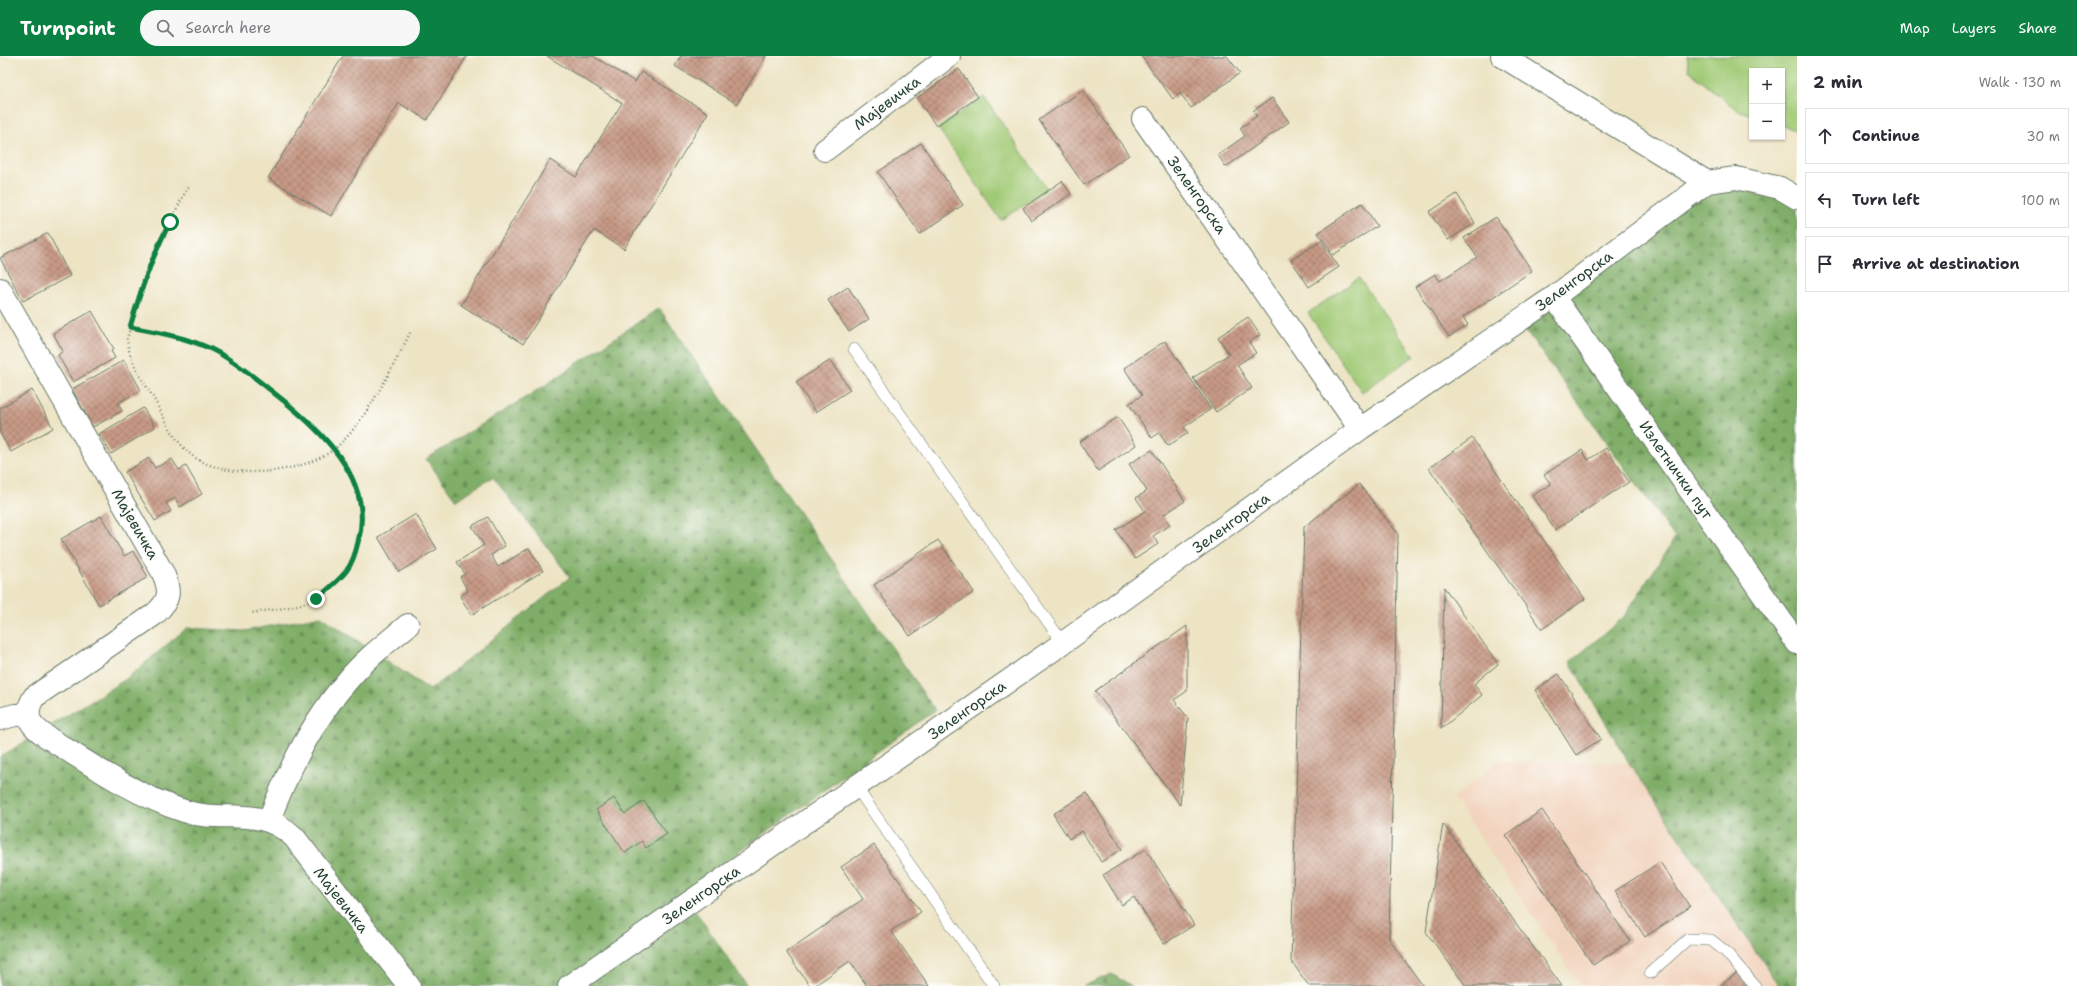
<!DOCTYPE html>
<meta charset="utf-8">
<style>
:root{--surface:#fff;--page:#f7f7f7;--text:#2b2b33;--muted:#7c7c81;--line:#e1e1e2;--accent:#0b8043}
body{margin:0;font-family:"Shantell Sans",sans-serif;background:var(--page);color:var(--text)}
.controls{position:absolute;right:12px;top:12px;display:grid;overflow:hidden;border-radius:0px;box-shadow:0 1px 3px #0004}
.controls button{width:36px;height:36px;display:grid;place-items:center;padding:0;border:0;border-bottom:1px solid var(--line);background:var(--surface);color:var(--text);font:20px sans-serif}
.stop{position:absolute;width:12px;height:12px;margin:-9px;border:3px solid #0b8043;border-radius:50%;background:#fff}
.stop.end{background:#0b8043;border-color:#fff;box-shadow:0 1px 4px #0008}
.list{margin:0;padding:0;list-style:none}
h2{display:flex;justify-content:space-between;align-items:center;height:52px;margin:0;padding:0 16px;font-size:17px}
h2 small{font-size:13px;font-weight:400;color:var(--muted)}
.list li{display:grid;grid-template-columns:26px 1fr auto;gap:12px;align-items:center;box-sizing:border-box;height:56px;margin:0 8px 8px;padding:0 8px;border:1px solid var(--line);border-radius:0px}
.list b{display:block;font-size:15px;white-space:nowrap}
.list em{font-size:13px;font-style:normal;color:var(--muted)}
.icon{flex:none;width:22px;height:22px;fill:none;stroke:currentColor;stroke-width:2;stroke-linecap:round;stroke-linejoin:round}
.map{position:relative;flex:none;width:1797px;height:930px;overflow:hidden}
header{display:flex;align-items:center;gap:24px;box-sizing:border-box;height:56px;padding:0 20px;background:var(--accent);color:#fff}
header strong{font-size:19px}
nav{display:flex;gap:22px;margin-inline-start:auto;font-size:14px}
.search{width:280px;height:36px;background:var(--page);display:flex;align-items:center;gap:10px;box-sizing:border-box;padding:0 14px;border-radius:22px;color:var(--muted);font-size:15px}
main{display:flex}
aside{flex:1;background:var(--surface)}
.map>svg:first-child{display:block}
</style>
<header>
<strong>Turnpoint</strong>
<div class="search"><svg class="icon" aria-label="search" viewBox="0 0 24 24"><circle cx="10" cy="10" r="6"/><path d="M15 15l6 6"/></svg>Search here</div>
<nav><a>Map</a><a>Layers</a><a>Share</a></nav>
</header>
<main>
<div class="map">
<svg width="1797" height="930" viewBox="0 0 1797 930">
<defs>
<pattern id="forest-firs" width="22" height="20" patternUnits="userSpaceOnUse"><rect width="22" height="20" fill="#80ae67"/><path d="M5 1l3.5 6h-7zM16 11l3.5 6h-7z" fill="#688f56"/></pattern>
<pattern id="building-cross-hatch" width="8" height="8" patternUnits="userSpaceOnUse"><rect width="8" height="8" fill="#c89a86"/><path d="M0 0l8 8M0 8l8-8" fill="none" stroke="#a27f6e"/></pattern>
</defs>
<rect width="100%" height="100%" fill="#fdfcf7"/>
<filter id="ink" filterUnits="userSpaceOnUse"><feTurbulence type="fractalNoise" baseFrequency=".025" numOctaves="2"/><feDisplacementMap in="SourceGraphic" scale="8" xChannelSelector="R" yChannelSelector="G"/><feConvolveMatrix kernelMatrix="1 2 1 2 8 2 1 2 1" color-interpolation-filters="sRGB"/></filter>
<filter id="wash" filterUnits="userSpaceOnUse"><feTurbulence type="fractalNoise" baseFrequency=".012" numOctaves="4" result="noise"/><feDisplacementMap in="SourceGraphic" scale="16" xChannelSelector="R" yChannelSelector="G"/><feGaussianBlur stdDeviation="0.9" result="paint"/><feColorMatrix in="noise" values="0 0 0 0 0 0 0 0 0 0 0 0 0 0 0 0 0 1.4 0 .05"/><feComposite in="paint" operator="in"/></filter>
<g filter="url(#wash)">
<rect width="100%" height="100%" fill="#ede4c4"/>
<path fill="#f2d4be" d="M 1499,705 L 1629,707 L 1779,930 L 1581,930 L 1453,742 Z"/>
<path fill="#a1ca76" stroke="#608455" d="M 1687,0 L 1797,0 L 1797,75 L 1782,69 L 1782,15 L 1752,15 L 1752,59 L 1737,54 L 1689,15 Z
M 984,41 L 1047,133 L 1001,164 L 938,72 Z
M 1359,222 L 1414,300 L 1362,336 L 1308,257 Z"/>
<path fill="url(#forest-firs)" stroke="#50764e" d="M 1707,126 L 1797,142 L 1797,930 L 1779,930 L 1629,707 L 1570,606 L 1623,562 L 1675,482 L 1519,265 Z
M 659,252 L 935,654 L 683,837 L 747,930 L 0,930 L 0,701 L 126,623 L 187,572 L 245,575 L 321,560 L 430,634 L 570,521 L 493,421 L 456,444 L 426,403 L 544,330 Z
M 1111,918 L 1132,930 L 1084,930 Z"/>
<g id="blocks">
<path fill="url(#building-cross-hatch)" d="M 343,0 L 467,0 L 427,64 L 399,47 L 331,160 L 268,122 Z
M 547,0 L 593,0 L 635,26 L 641,16 L 708,57 L 624,193 L 594,174 L 523,288 L 461,249 L 550,104 L 576,121 L 622,47 Z
M 681,0 L 766,0 L 737,48 L 675,10 Z
M 1141,0 L 1227,0 L 1240,17 L 1191,52 L 1180,37 L 1173,43 Z
M 959,13 L 978,41 L 936,70 L 917,42 Z
M 1083,34 L 1129,99 L 1084,129 L 1039,64 Z
M 1272,42 L 1289,66 L 1226,111 L 1218,99 L 1245,80 L 1240,72 L 1257,60 L 1253,55 Z
M 921,87 L 963,149 L 920,178 L 878,116 Z
M 1062,125 L 1071,138 L 1031,165 L 1023,152 Z
M 1457,138 L 1475,167 L 1448,184 L 1429,156 Z
M 1362,147 L 1377,170 L 1333,199 L 1318,177 Z
M 1496,161 L 1532,215 L 1463,261 L 1468,269 L 1449,281 L 1415,231 L 1435,218 L 1440,225 L 1477,201 L 1464,182 Z
M 48,177 L 70,220 L 23,245 L 0,202 Z
M 1321,185 L 1339,211 L 1309,231 L 1291,204 Z
M 848,231 L 869,263 L 849,276 L 828,244 Z
M 92,255 L 114,293 L 111,295 L 115,302 L 73,326 L 58,299 L 63,295 L 53,277 Z
M 1248,261 L 1260,279 L 1249,286 L 1256,297 L 1237,309 L 1252,332 L 1216,356 L 1193,322 L 1229,298 L 1218,281 Z
M 1165,285 L 1211,353 L 1184,371 L 1188,377 L 1168,390 L 1159,377 L 1152,382 L 1129,348 L 1142,339 L 1124,312 Z
M 124,304 L 141,334 L 118,347 L 122,355 L 93,371 L 72,333 Z
M 831,304 L 850,334 L 816,356 L 796,326 Z
M 32,334 L 53,372 L 11,396 L 0,377 L 0,352 Z
M 143,352 L 155,371 L 111,398 L 99,378 Z
M 1118,361 L 1136,389 L 1098,415 L 1079,386 Z
M 1472,382 L 1585,543 L 1542,573 L 1429,412 Z
M 1606,392 L 1629,426 L 1555,474 L 1532,440 L 1551,428 L 1544,419 L 1582,394 L 1588,404 Z
M 1152,394 L 1185,445 L 1163,459 L 1170,469 L 1153,480 L 1158,488 L 1135,503 L 1116,474 L 1145,455 L 1136,442 L 1147,435 L 1129,408 Z
M 149,402 L 155,412 L 172,403 L 179,414 L 186,410 L 202,438 L 180,451 L 175,442 L 166,447 L 171,455 L 155,465 L 125,416 Z
M 1359,428 L 1398,478 L 1389,883 L 1423,930 L 1309,930 L 1291,905 L 1304,471 Z
M 416,458 L 437,493 L 399,516 L 378,481 Z
M 101,460 L 124,500 L 133,495 L 148,521 L 99,549 L 61,483 Z
M 488,461 L 505,490 L 491,499 L 498,511 L 529,492 L 543,515 L 471,559 L 460,540 L 468,535 L 460,521 L 465,518 L 457,506 L 484,489 L 472,470 Z
M 938,484 L 974,536 L 910,580 L 874,529 Z
M 1444,531 L 1498,608 L 1474,628 L 1482,639 L 1441,673 Z
M 1187,570 L 1187,635 L 1174,644 L 1188,662 L 1180,749 L 1095,635 Z
M 1559,618 L 1601,683 L 1576,699 L 1535,634 Z
M 1087,737 L 1122,793 L 1101,806 L 1082,775 L 1069,783 L 1053,758 Z
M 614,742 L 625,758 L 644,745 L 667,778 L 646,792 L 642,785 L 625,797 L 596,754 Z
M 1542,754 L 1630,885 L 1593,909 L 1505,779 Z
M 1443,768 L 1562,930 L 1466,930 L 1426,876 Z
M 874,789 L 921,856 L 891,875 L 929,930 L 867,930 L 850,905 L 814,930 L 810,930 L 786,896 L 863,843 L 841,811 Z
M 1146,793 L 1194,869 L 1164,888 L 1134,841 L 1122,849 L 1103,819 Z
M 1660,806 L 1690,851 L 1645,881 L 1615,835 Z
M 1739,915 L 1750,930 L 1720,930 Z"/>
</g>
</g>
<g filter="url(#ink)">
<use href="#blocks" fill-opacity="0" stroke="#677766" stroke-width="1"/>
<g fill="none" stroke-linecap="round" stroke-linejoin="round">
<g stroke="#677766" stroke-width="12">
<path id="lane" d="M 854,293 L 1063,587
M 856,731 L 994,930
M 1650,917 L 1688,883 L 1711,884 L 1726,896 L 1755,930"/>
</g>
<g stroke="#677766" stroke-width="24">
<path id="street" d="M 1502,0 L 1707,126
M 1143,63 L 1360,373
M 825,94 L 949,0
M 0,233 L 163,517 C 171,536 170,544 155,558 L 34,641 C 21,662 33,672 50,683 C 93,710 135,739 184,755 C 223,768 259,748 294,781 L 409,930
M 1554,241 L 1797,587
M 0,663 L 15,659 L 28,659
M 269,764 C 288,714 312,665 348,624 C 365,603 388,586 408,569
M 569,930 L 1063,587 L 1360,373 L 1554,241 L 1707,126 L 1736,122 L 1780,132 L 1797,142"/>
</g>
<path stroke="#677766" stroke-width="2.5" stroke-dasharray="1 3" stroke-linecap="butt" d="M 188,131 L 156,192 L 145,218 L 127,283 C 129,305 142,323 153,341 C 163,359 173,383 189,397 C 222,426 299,419 333,394 C 363,371 394,309 411,275
M 130,271 C 157,276 187,280 211,293 C 252,316 289,347 321,379 C 330,389 340,398 347,409 C 360,434 365,461 358,488 C 351,510 337,530 316,542 C 302,551 269,554 251,557"/>
<use href="#lane" stroke="#fff" stroke-width="11"/>
<use href="#street" stroke="#fff" stroke-width="22"/>
</g>
</g>
<g fill="none" stroke-linecap="round" stroke-linejoin="round" filter="url(#ink)">
<path stroke="#0b8043" stroke-width="5" d="M 170,166 C 152,200 141,234 130,271 C 157,276 184,281 209,292 C 232,303 254,321 274,337 C 319,372 376,423 358,486 C 356,495 353,506 347,514 C 339,525 327,534 316,543"/>
</g>
<g text-anchor="middle" dominant-baseline="central" stroke-width="3" stroke-linejoin="round" paint-order="stroke">
<g font-size="15" fill="#1f3d34" stroke="#fdfcf7">
<text transform="translate(887 47) rotate(-37)">Мајевичка</text>
<text transform="translate(1197 139) rotate(55)">Зеленгорска</text>
<text transform="translate(1574 225) rotate(-36)">Зеленгорска</text>
<text transform="translate(1676 414) rotate(55)">Излетнички пут</text>
<text transform="translate(1231 467) rotate(-36)">Зеленгорска</text>
<text transform="translate(135 468) rotate(60)">Мајевичка</text>
<text transform="translate(967 654) rotate(-35)">Зеленгорска</text>
<text transform="translate(701 839) rotate(-35)">Зеленгорска</text>
<text transform="translate(341 844) rotate(52)">Мајевичка</text>
</g>
</g>
</svg>
<div class="controls">
<button>+</button>
<button>−</button>
</div>
<div class="stop" style="left:170px;top:166px"></div>
<div class="stop end" style="left:316px;top:543px"></div>
</div>
<aside>
<h2>2 min<small>Walk · 130 m</small></h2>
<ul class="list">
<li><svg class="icon" aria-label="ahead" viewBox="0 0 24 24"><path d="M12 20V5M6 11l6-6 6 6"/></svg><div><b>Continue</b></div><em>30 m</em></li>
<li><svg class="icon" aria-label="left" viewBox="0 0 24 24"><path d="M17 20v-9H6M10 6l-5 5 5 5"/></svg><div><b>Turn left</b></div><em>100 m</em></li>
<li><svg class="icon" aria-label="arrive" viewBox="0 0 24 24"><path d="M6 21V4h12l-3 4 3 4H6"/></svg><div><b>Arrive at destination</b></div></li>
</ul>
</aside>
</main>
